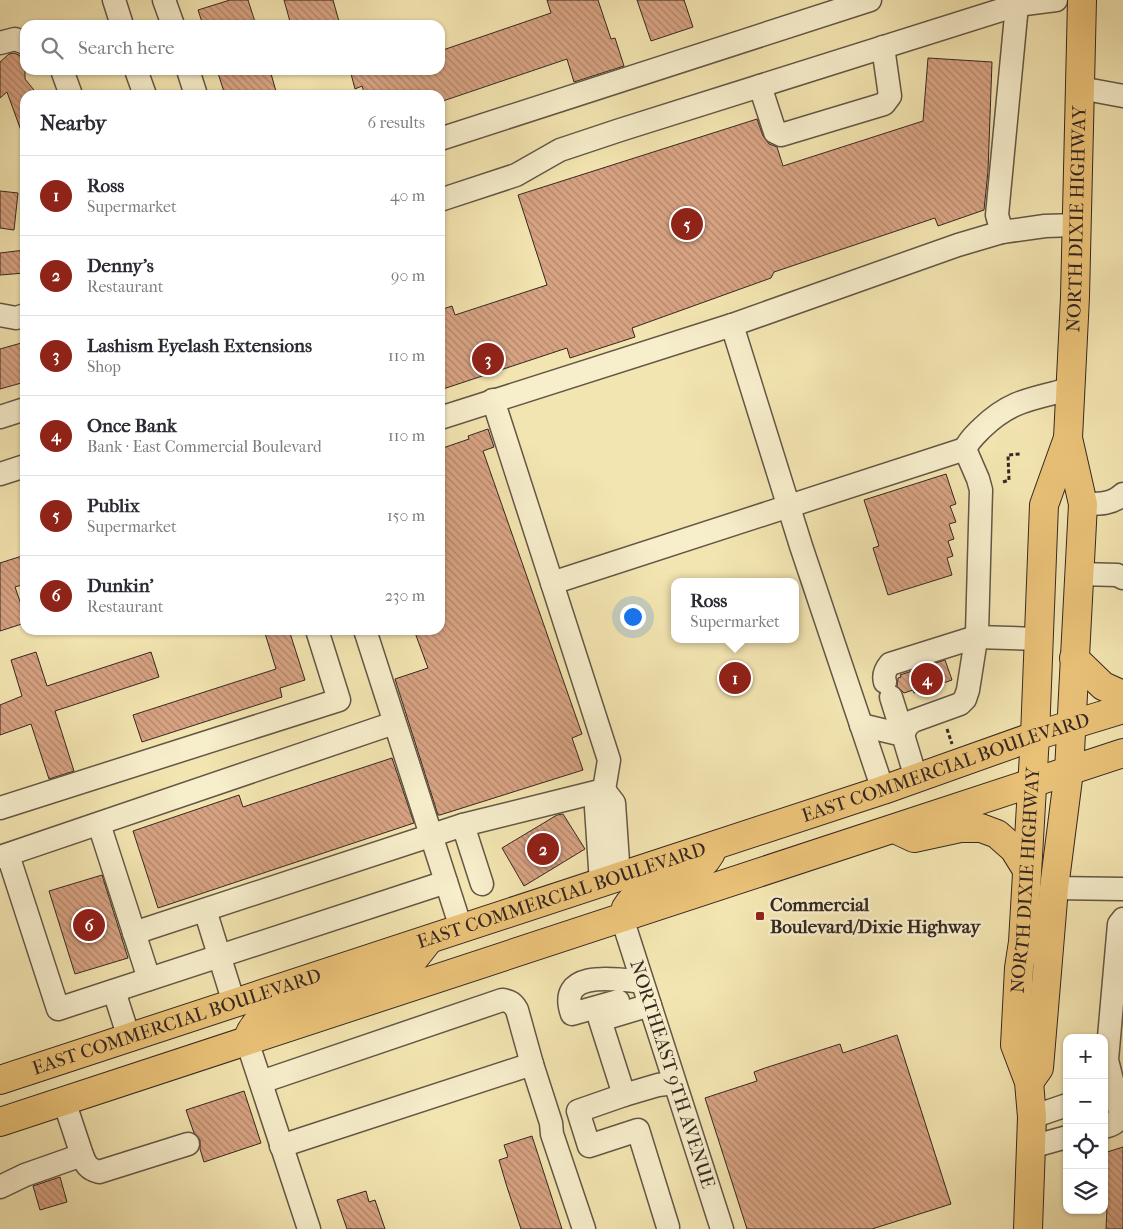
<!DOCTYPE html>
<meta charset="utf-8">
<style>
:root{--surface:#fff;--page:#f7f7f7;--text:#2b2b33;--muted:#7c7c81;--line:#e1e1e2;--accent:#8f2418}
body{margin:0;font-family:"IM FELL French Canon",serif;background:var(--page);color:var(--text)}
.controls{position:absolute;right:15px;bottom:15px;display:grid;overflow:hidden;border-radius:10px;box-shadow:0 1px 4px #0004}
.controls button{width:45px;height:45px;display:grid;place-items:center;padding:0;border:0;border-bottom:1px solid var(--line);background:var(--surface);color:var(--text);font:25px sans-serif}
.you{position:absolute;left:632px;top:616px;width:18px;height:18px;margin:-12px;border:4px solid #fff;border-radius:50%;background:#1a73e8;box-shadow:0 0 0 8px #1a73e833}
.badge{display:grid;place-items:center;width:32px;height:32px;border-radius:50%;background:var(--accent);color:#fff;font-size:16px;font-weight:700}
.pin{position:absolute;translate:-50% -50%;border:2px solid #fff;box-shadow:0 1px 5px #0006}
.popup{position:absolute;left:671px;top:578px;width:128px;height:65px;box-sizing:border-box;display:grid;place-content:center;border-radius:10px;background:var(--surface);filter:drop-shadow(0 1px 4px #0005);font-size:16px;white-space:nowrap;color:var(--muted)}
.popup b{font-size:19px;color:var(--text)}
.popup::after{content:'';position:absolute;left:50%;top:100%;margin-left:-10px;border:10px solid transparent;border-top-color:var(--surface)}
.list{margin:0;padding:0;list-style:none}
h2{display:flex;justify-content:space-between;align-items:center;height:65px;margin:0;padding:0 20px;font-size:21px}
h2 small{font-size:16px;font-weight:400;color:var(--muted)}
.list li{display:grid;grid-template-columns:32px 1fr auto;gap:15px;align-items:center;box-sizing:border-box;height:80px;padding:0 20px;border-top:1px solid var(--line)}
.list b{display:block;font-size:19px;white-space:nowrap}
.list p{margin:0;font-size:16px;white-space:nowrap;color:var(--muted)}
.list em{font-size:16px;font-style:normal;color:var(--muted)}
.icon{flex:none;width:28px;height:28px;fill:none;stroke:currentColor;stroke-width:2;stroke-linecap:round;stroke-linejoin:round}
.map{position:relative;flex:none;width:1123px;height:1229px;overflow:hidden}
.search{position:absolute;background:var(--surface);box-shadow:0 1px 4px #0004;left:20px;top:20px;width:425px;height:55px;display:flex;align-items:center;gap:12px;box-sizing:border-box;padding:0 18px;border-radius:15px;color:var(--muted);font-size:19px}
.panel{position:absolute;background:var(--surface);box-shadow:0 1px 4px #0004;left:20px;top:90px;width:425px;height:545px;border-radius:15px}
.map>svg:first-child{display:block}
</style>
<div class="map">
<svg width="1123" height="1229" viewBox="0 0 1123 1229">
<defs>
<pattern id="building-back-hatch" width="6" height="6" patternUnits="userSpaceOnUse" patternTransform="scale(1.25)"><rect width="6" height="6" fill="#d8a383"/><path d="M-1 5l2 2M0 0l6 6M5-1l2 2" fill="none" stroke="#b0856b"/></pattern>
</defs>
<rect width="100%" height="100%" fill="#f3e5b1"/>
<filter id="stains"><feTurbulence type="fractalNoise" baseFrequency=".004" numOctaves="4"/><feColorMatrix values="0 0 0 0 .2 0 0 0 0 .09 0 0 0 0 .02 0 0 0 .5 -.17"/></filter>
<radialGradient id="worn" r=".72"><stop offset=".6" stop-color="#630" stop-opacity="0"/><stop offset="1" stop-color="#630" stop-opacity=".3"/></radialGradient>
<path fill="url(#building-back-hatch)" stroke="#352822" d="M 230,0 L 248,0 L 256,25 L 203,25 L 198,10 Z
M 284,0 L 333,0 L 340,25 L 291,25 Z
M 547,0 L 598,0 L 611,39 L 615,38 L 624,66 L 574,82 L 567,59 L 440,102 L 440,95 L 365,95 L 362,86 L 355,89 L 350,70 L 440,70 L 440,51 L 551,13 Z
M 637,0 L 684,0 L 693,27 L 651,41 Z
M 14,53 L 19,55 L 25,62 L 25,79 L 38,95 L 25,95 L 25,136 L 23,136 L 7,92 L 0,98 L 0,62 L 9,54 Z
M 928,58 L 992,62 L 988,171 L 984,210 L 938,226 L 935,218 L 774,272 L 771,278 L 632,328 L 635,337 L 570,358 L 567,348 L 440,390 L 440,310 L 452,306 L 455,315 L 547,285 L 518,195 L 757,119 L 763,136 L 769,144 L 777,147 L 783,166 L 923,121 Z
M 217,70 L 270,70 L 277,95 L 225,95 Z
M 0,191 L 18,193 L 14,230 L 0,228 Z
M 25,250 L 25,273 L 0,275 L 0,253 Z
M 25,342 L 25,382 L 0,389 L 0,349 Z
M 488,429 L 494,447 L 483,451 L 582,734 L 572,738 L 583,770 L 440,815 L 438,815 L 395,679 L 428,668 L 414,630 L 440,630 L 440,449 L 469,439 L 468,436 Z
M 946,474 L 956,504 L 950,506 L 956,522 L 949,524 L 954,539 L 948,541 L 953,556 L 947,558 L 952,575 L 888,595 L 873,548 L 879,546 L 864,500 Z
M 25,555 L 25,584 L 15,587 L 25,616 L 25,623 L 0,631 L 0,563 Z
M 264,630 L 289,630 L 305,680 L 280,688 L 282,697 L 142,742 L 133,715 L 276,669 Z
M 36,652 L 47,686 L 151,652 L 159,677 L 55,711 L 74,771 L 49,779 L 31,724 L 0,735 L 0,705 L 22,696 L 11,660 Z
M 945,660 L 952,680 L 914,693 L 913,690 L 904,693 L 897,686 L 898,678 L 901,677 L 900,675 Z
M 392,758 L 414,823 L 158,908 L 133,831 L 239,795 L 243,807 Z
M 563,814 L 585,849 L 524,886 L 502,848 L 557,815 Z
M 102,875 L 128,958 L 75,974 L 49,891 Z
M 897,1035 L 951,1204 L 872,1229 L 747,1229 L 705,1098 L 757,1081 L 754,1072 L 765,1068 L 840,1044 L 843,1053 Z
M 244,1091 L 261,1143 L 204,1162 L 200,1149 L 200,1140 L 194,1133 L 186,1110 Z
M 532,1136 L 562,1229 L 521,1229 L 507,1187 L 499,1160 L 508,1157 L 504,1145 Z
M 1123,1147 L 1123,1229 L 1106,1229 L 1107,1207 L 1104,1208 L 1104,1153 Z
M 60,1177 L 67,1202 L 40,1210 L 33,1186 Z
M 366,1191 L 369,1202 L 375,1200 L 385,1229 L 347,1229 L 337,1200 Z"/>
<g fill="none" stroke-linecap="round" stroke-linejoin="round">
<g stroke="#645746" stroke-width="25">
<g id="minor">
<path d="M 114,0 L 122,25"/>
<path d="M 164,0 L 173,25"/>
<path d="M 0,43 L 15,39 L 25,43"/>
<path d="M 62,70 L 71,95"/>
<path d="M 136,70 L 145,95"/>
<path d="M 188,70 L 196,95"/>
<path d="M 760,86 L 775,132 L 781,135 L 884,104 L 890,96 L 883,47"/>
<path d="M 1080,88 L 1123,96"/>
<path d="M 440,139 L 870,0"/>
<path d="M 440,200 L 516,175 L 560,150 L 620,130 L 1017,5 L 1056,0"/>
<path d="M 1002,232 L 997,215 L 1017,5"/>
<path d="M 0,315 L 16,318 L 25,315"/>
<path d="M 732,325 L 801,546 L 883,790"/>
<path d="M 493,400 L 609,760 L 604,790 L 596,808 L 601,883"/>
<path d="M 0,417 L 25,409"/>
<path d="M 440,418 L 732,325 L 958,245 L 1002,232 L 1045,226 L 1076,225"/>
<path d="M 0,474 L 25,466"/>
<path d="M 1083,504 C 1098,504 1111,505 1123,494"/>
<path d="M 1079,574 L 1117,575 L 1123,578"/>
<path d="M 552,583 L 965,449"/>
<path d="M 365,630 L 461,928"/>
<path d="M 885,682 C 883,675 885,670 890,664 L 976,637 L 1038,639"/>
<path d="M 891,697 L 903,735"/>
<path d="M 861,725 L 903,735 L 916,778"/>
<path d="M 903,735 L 907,726 L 913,721 L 960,704 L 965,699 L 968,690 L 977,633 L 981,490 L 978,479 L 965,449 C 969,440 975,435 982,428 C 1011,400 1032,399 1070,389"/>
<path d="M 604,790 L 614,803 L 619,877"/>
<path d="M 0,808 L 339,700 L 317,630"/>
<path d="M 99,824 L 149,979"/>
<path d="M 463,825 L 482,884"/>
<path d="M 8,855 L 58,1009 L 446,882"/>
<path d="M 0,857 L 394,723"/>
<path d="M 1054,888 L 1123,889"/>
<path d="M 205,910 L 234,1003"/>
<path id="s1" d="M 622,918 L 722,1229"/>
<path d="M 134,933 L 463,825 L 604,790"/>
<path d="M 114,991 L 129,1038"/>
<path d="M 618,1001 L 572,1014 C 556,969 616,979 642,982"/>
<path d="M 650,1005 L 600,1020 L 624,1095 L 658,1085 L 674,1083"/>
<path d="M 247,1041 L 309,1229"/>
<path d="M 261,1082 L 502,1000 C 510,1001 513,1003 517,1010 L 532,1064 L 551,1123 L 552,1134 L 584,1229"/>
<path d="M 624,1095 L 578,1111 L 589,1146 L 638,1130 L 668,1227"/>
<path d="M 1032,1117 L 1067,1105"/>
<path d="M 1104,1127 C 1114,1125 1118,1122 1120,1112 L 1107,1060 L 1119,924 L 1123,919"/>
<path d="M 281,1146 L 532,1064"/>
<path d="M 1031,1147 L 1067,1137"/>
<path d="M 82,1155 C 86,1165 88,1169 99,1172 L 188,1144"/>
<path d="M 0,1187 L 25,1175 L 82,1155 L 64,1101"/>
</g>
</g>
<g stroke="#352822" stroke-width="30">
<g id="major">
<path d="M 1074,658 L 1103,686 L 1123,695"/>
<path d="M 899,831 L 914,838 L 960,828 L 981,828 L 997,834 L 1014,849 L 1027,870"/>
<path d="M 626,908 C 646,873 697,891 714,846"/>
<path d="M 248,1038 C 253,1024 261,1018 274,1011 L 401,969 L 413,960 L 428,941"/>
<path id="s2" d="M 0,1080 L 883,790 L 1035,736 L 1123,709"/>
<path id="s3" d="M 1029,1082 L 1039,1068 L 1054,888 L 1069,771 L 1083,504 L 1068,438 L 1075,297 L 1082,0"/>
<path d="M 0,1122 L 1123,753"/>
<path id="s4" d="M 1028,1229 L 1032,1117 L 1029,1082 L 1015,1045 L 1019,968 L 1023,942 L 1035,736 L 1044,505 L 1068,438"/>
</g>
</g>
<path stroke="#352822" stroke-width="3" stroke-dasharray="4 2.5" stroke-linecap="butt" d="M 1003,482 L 1009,480 L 1008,455 L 1020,454
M 947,729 L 952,744"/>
<use href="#minor" stroke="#f7eecc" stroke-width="22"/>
<use href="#major" stroke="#eac278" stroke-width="28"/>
</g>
<rect fill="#8f2418" stroke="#f7eecc" stroke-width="2" x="755" y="911" width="10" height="10" rx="2.5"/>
<g text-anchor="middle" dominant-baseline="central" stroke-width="5" stroke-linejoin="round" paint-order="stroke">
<g font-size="19" fill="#352822" stroke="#f7eecc">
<text stroke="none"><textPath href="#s3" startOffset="870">NORTH DIXIE HIGHWAY</textPath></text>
<text stroke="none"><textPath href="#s2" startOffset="996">EAST COMMERCIAL BOULEVARD</textPath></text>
<text stroke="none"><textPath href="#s4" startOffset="352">NORTH DIXIE HIGHWAY</textPath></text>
<text stroke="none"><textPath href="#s2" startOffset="591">EAST COMMERCIAL BOULEVARD</textPath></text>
<text stroke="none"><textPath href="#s2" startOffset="186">EAST COMMERCIAL BOULEVARD</textPath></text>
<text stroke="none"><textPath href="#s1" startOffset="164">NORTHEAST 9TH AVENUE</textPath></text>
</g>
<g font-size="19" font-weight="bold" fill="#352822" stroke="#f7eecc" text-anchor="start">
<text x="770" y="905">Commercial<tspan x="770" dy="22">Boulevard/Dixie Highway</tspan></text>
</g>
</g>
<rect width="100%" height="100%" filter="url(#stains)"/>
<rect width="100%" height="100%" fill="url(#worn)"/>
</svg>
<div class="controls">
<button>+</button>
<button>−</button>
<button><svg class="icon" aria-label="locate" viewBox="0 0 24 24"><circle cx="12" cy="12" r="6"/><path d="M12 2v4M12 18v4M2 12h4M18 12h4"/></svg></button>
<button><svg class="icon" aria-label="layers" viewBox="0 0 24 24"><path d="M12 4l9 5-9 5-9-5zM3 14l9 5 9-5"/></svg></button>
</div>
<div class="you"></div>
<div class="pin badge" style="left:735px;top:678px">1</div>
<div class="popup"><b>Ross</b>Supermarket</div>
<div class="pin badge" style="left:543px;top:849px">2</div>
<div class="pin badge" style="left:488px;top:359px">3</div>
<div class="pin badge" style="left:927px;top:679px">4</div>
<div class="pin badge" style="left:687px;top:224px">5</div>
<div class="pin badge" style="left:89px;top:925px">6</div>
<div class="search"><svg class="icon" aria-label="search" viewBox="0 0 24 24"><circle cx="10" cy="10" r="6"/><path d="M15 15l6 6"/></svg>Search here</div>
<section class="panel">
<h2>Nearby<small>6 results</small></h2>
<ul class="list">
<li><span class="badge">1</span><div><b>Ross</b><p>Supermarket</p></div><em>40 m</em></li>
<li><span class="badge">2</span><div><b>Denny's</b><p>Restaurant</p></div><em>90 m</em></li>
<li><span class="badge">3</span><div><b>Lashism Eyelash Extensions</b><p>Shop</p></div><em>110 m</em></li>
<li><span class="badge">4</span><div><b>Once Bank</b><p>Bank · East Commercial Boulevard</p></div><em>110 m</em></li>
<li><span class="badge">5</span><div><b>Publix</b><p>Supermarket</p></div><em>150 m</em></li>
<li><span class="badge">6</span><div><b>Dunkin'</b><p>Restaurant</p></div><em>230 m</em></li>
</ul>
</section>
</div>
